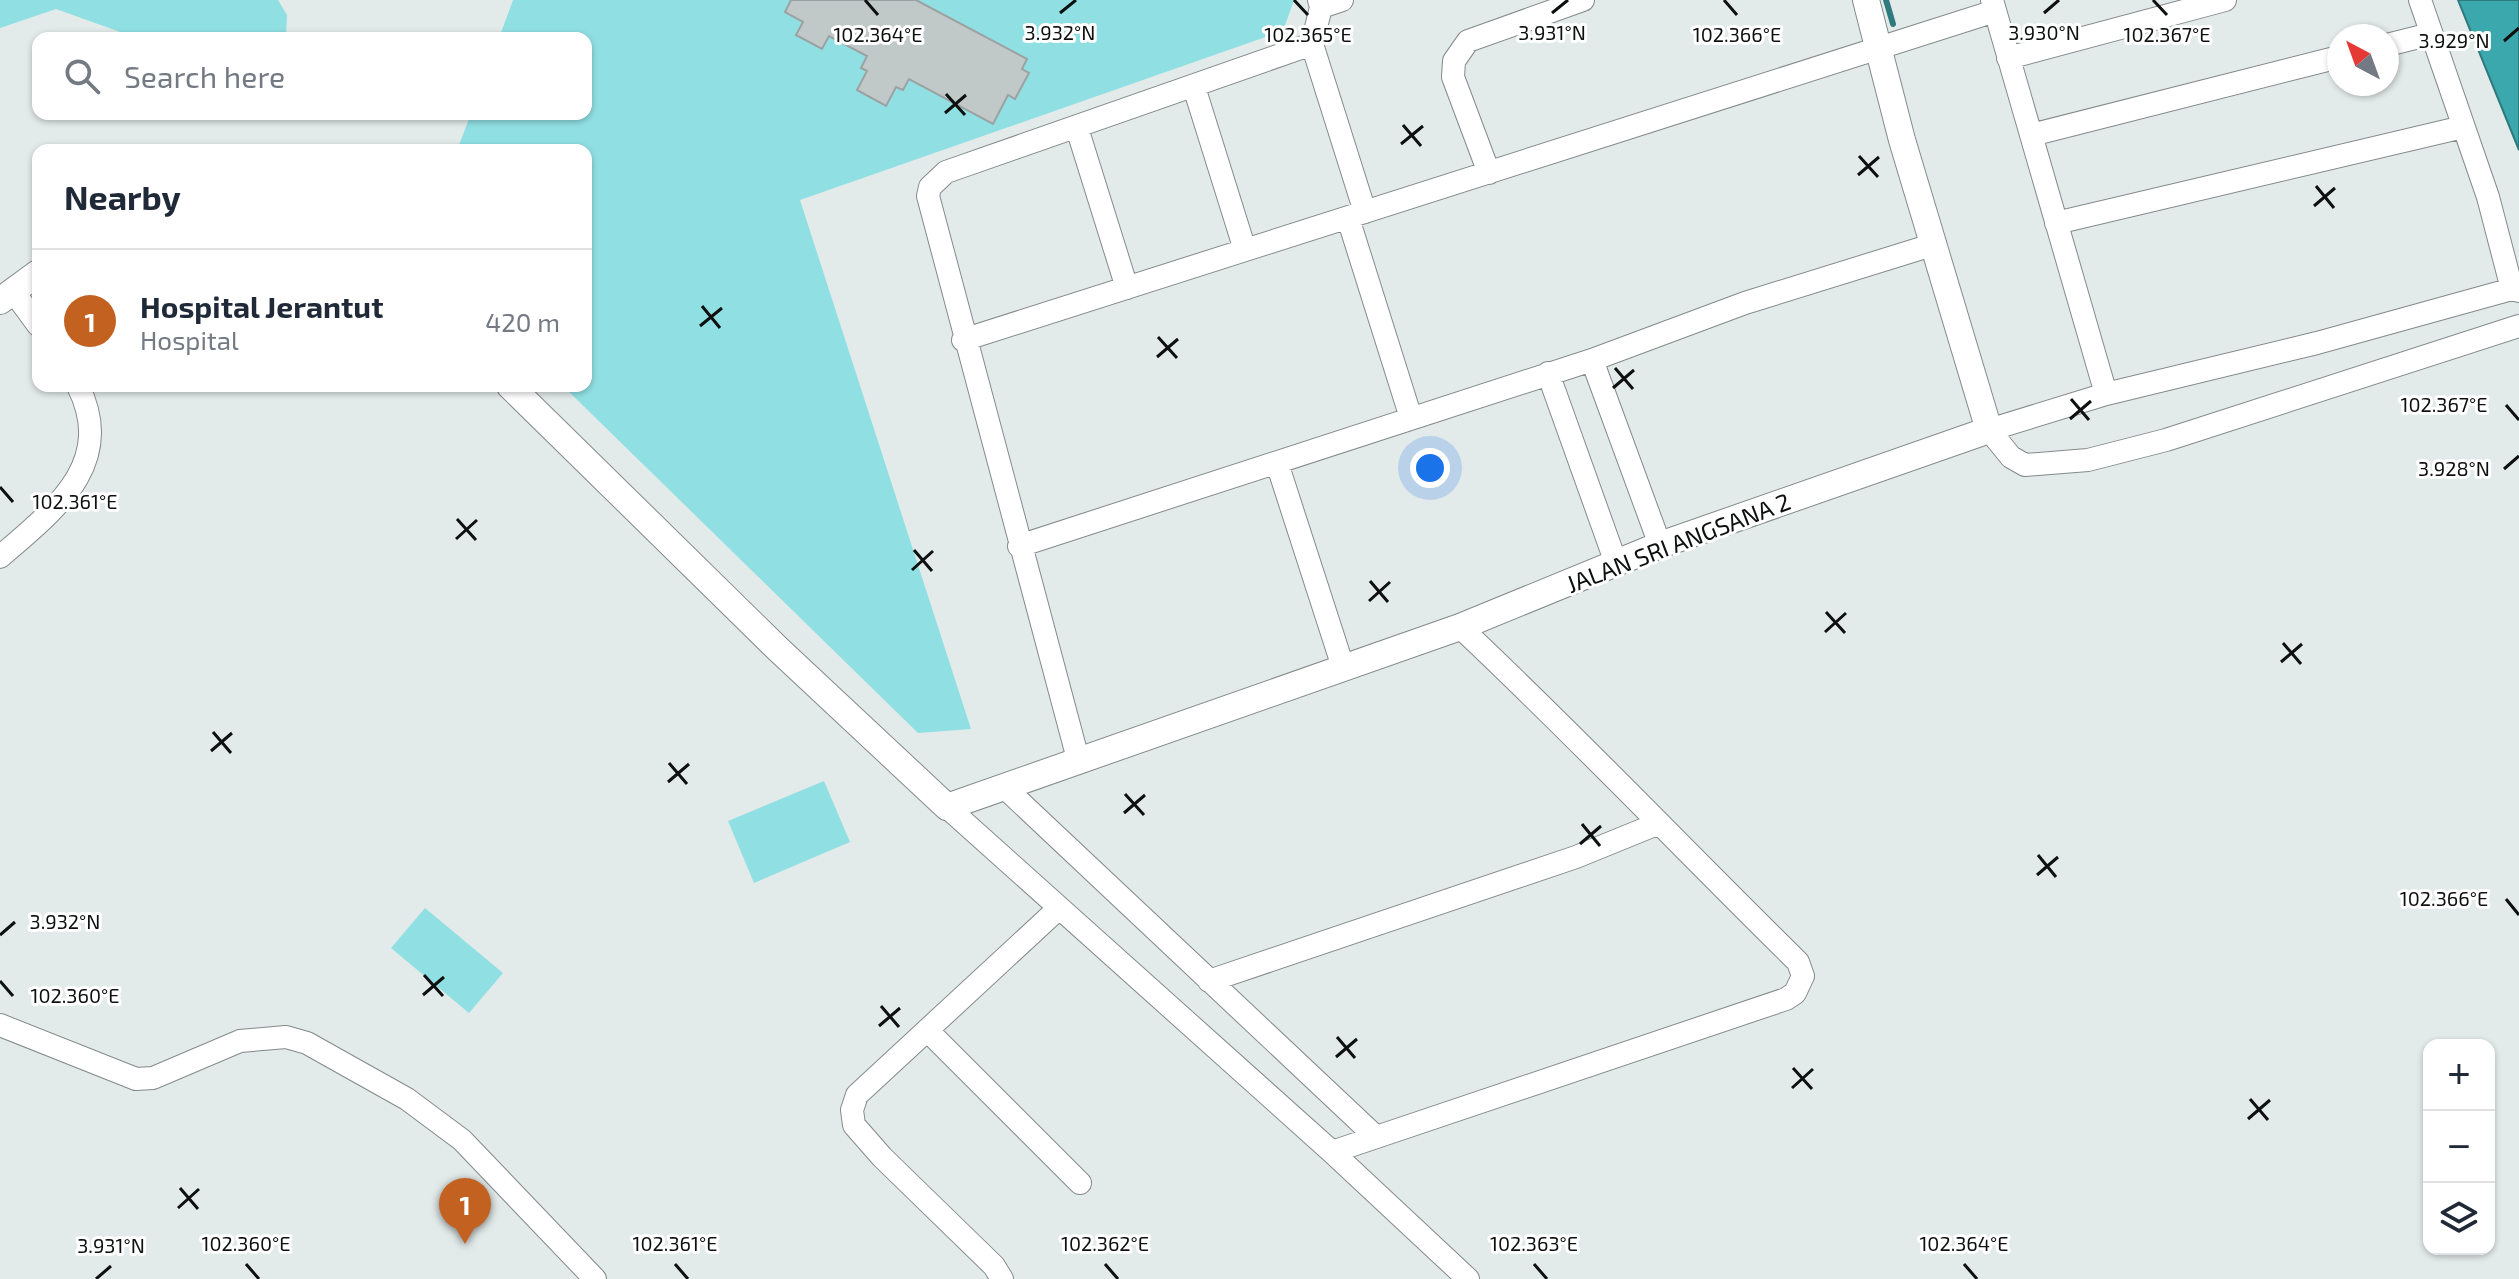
<!DOCTYPE html>
<meta charset="utf-8">
<style>
:root{--surface:#fff;--page:#f6f6f7;--text:#1f2937;--muted:#747a83;--line:#e0e1e3;--accent:#c26120}
body{margin:0;font-family:"Exo 2",sans-serif;background:var(--page);color:var(--text)}
.controls{position:absolute;right:24px;bottom:24px;display:grid;overflow:hidden;border-radius:16px;box-shadow:0 2px 6px #0004}
.controls button{width:72px;height:72px;display:grid;place-items:center;padding:0;border:0;border-bottom:2px solid var(--line);background:var(--surface);color:var(--text);font:40px sans-serif}
.compass{position:absolute;left:2327px;top:24px;width:72px;height:72px;border-radius:50%;background:var(--surface);box-shadow:0 2px 6px #0004;rotate:319deg}
.you{position:absolute;left:1430px;top:468px;width:28px;height:28px;margin:-20px;border:6px solid #fff;border-radius:50%;background:#1a73e8;box-shadow:0 0 0 12px #1a73e833}
.badge{display:grid;place-items:center;width:52px;height:52px;border-radius:50%;background:var(--accent);color:#fff;font-size:26px;font-weight:700}
.pin{position:absolute;translate:-50% -66px;filter:drop-shadow(0 2px 4px #0008)}
.pin::after{content:'';position:absolute;top:42px;width:28px;height:24px;background:inherit;clip-path:polygon(0 0,100% 0,50% 100%)}
.list{margin:0;padding:0;list-style:none}
h2{display:flex;justify-content:space-between;align-items:center;height:104px;margin:0;padding:0 32px;font-size:34px}
h2 small{font-size:26px;font-weight:400;color:var(--muted)}
.list li{display:grid;grid-template-columns:52px 1fr auto;gap:24px;align-items:center;box-sizing:border-box;height:144px;padding:0 32px;border-top:2px solid var(--line)}
.list b{display:block;font-size:30px;white-space:nowrap}
.list p{margin:0;font-size:26px;white-space:nowrap;color:var(--muted)}
.list em{font-size:26px;font-style:normal;color:var(--muted)}
.icon{flex:none;width:44px;height:44px;fill:none;stroke:currentColor;stroke-width:2;stroke-linecap:round;stroke-linejoin:round}
.map{position:relative;flex:none;width:2519px;height:1279px;overflow:hidden}
.search{position:absolute;background:var(--surface);box-shadow:0 2px 6px #0004;left:32px;top:32px;width:560px;height:88px;display:flex;align-items:center;gap:20px;box-sizing:border-box;padding:0 28px;border-radius:16px;color:var(--muted);font-size:30px}
.panel{position:absolute;background:var(--surface);box-shadow:0 2px 6px #0004;left:32px;top:144px;width:560px;height:248px;border-radius:16px}
.map>svg:first-child{display:block}
</style>
<div class="map">
<svg width="2519" height="1279" viewBox="0 0 2519 1279">
<rect width="100%" height="100%" fill="#e3eaea"/>
<path fill="#90e0e3" d="M 0,0 L 278,0 L 287,15 L 286,38 L 137,38 L 56,9 L 0,28 Z
M 513,0 L 1294,0 L 1283,31 L 800,200 L 971,729 L 918,733 L 563,386 L 586,386 L 586,150 L 457,150 L 471,114 L 586,114 L 586,38 L 499,38 Z
M 824,781 L 850,842 L 754,883 L 728,821 Z
M 425,908 L 503,973 L 469,1013 L 391,948 Z"/>
<path fill="#3ba8ad" stroke="#2e7a7e" stroke-width="2" d="M 2458,0 L 2519,0 L 2519,150 Z"/>
<g fill="none" stroke-linecap="round" stroke-linejoin="round">
<path stroke="#2e7a7e" stroke-width="6" d="M 1886,0 L 1893,24"/>
</g>
<path fill="#c1c8c8" stroke="#9ca2a3" stroke-width="2" d="M 791,0 L 916,0 L 1027,59 L 1022,69 L 1029,73 L 1015,99 L 1008,95 L 993,124 L 909,79 L 903,90 L 896,87 L 886,106 L 857,90 L 867,71 L 861,68 L 867,56 L 829,36 L 822,49 L 796,35 L 803,22 L 785,12 Z"/>
<g fill="none" stroke-linecap="round" stroke-linejoin="round">
<g stroke="#848a8a" stroke-width="24">
<path id="minor" d="M 1992,0 L 2106,394
M 2420,0 L 2488,197 L 2512,289 L 2519,291
M 1321,7 L 1342,0
M 1312,44 L 1365,212
M 2387,45 L 2431,34
M 2008,58 L 2225,0
M 1194,87 L 1245,250
M 1077,128 L 1127,288
M 2031,135 L 2339,57
M 1489,173 L 1453,77 L 1454,61 L 1468,41 L 1583,0
M 1348,218 L 1411,418
M 2056,223 L 2463,127
M 2512,289 L 2317,343 L 2106,394 L 1989,430 L 2011,457 L 2025,465 L 2088,460 L 2166,440 L 2519,326
M 13,291 L 38,325
M 963,340 L 1995,11
M 1592,360 L 1660,545
M 1548,373 L 1616,563
M 1277,463 L 1343,667
M 1019,546 L 1592,360 L 1745,303 L 1935,244
M 0,557 C 54,510 117,464 78,386
M 1078,759 L 928,196 L 930,187 L 946,172 L 1312,44 L 1321,7 L 1319,0
M 1003,786 L 1376,1137
M 947,807 L 1332,1152 L 1468,1279
M 1209,981 L 1576,857 L 1657,824
M 0,1025 L 136,1079 L 153,1078 L 240,1041 L 286,1037 L 307,1043 L 407,1099 L 462,1140 L 595,1279
M 927,1030 L 1080,1183
M 1332,1152 L 1786,999 L 1795,993 L 1803,976 L 1798,962 C 1685,851 1576,736 1460,627
M 1002,1279 L 994,1266 L 882,1157 L 854,1125 L 852,1110 L 857,1095 L 1058,909"/>
</g>
<g stroke="#848a8a" stroke-width="28">
<path id="tertiary" d="M 0,301 L 38,273
M 510,386 L 778,649 L 947,807 L 1460,627 L 1660,545 L 1989,430 L 1902,140 L 1866,0"/>
</g>
<use href="#minor" stroke="#fff" stroke-width="22"/>
<use href="#tertiary" stroke="#fff" stroke-width="26"/>
</g>
<path fill="none" stroke="#0e1010" stroke-width="3" d="M 865,0 L 878,15M 1294,0 L 1308,15M 1724,0 L 1737,15M 2153,0 L 2167,15M 1060,13 L 1076,0M 1552,13 L 1568,0M 2044,13 L 2059,0M 2504,41 L 2519,28M 946,94 L 965,115M 945,113 L 966,95M 1403,125 L 1421,146M 1401,144 L 1423,126M 1859,156 L 1878,177M 1858,175 L 1879,157M 2316,186 L 2334,208M 2314,206 L 2335,188M 702,306 L 720,328M 700,326 L 722,308M 1158,337 L 1177,358M 1157,357 L 1178,339M 1615,368 L 1633,389M 1613,388 L 1634,370M 2071,399 L 2089,420M 2506,405 L 2519,420M 2070,419 L 2091,401M 2504,469 L 2519,456M 0,487 L 13,502M 457,519 L 476,540M 456,539 L 477,520M 914,550 L 932,571M 912,570 L 933,551M 1370,581 L 1388,602M 1369,601 L 1390,582M 1826,612 L 1845,633M 1825,632 L 1846,613M 2283,643 L 2301,664M 2281,662 L 2302,644M 213,732 L 231,753M 211,751 L 232,733M 669,763 L 687,784M 668,782 L 689,764M 1125,794 L 1144,815M 1124,813 L 1145,795M 1582,824 L 1600,846M 1580,844 L 1601,826M 2038,855 L 2056,877M 2037,875 L 2058,857M 2506,899 L 2519,915M 0,935 L 15,922M 424,975 L 443,996M 0,981 L 13,996M 423,995 L 444,977M 881,1006 L 899,1027M 879,1026 L 900,1008M 1337,1037 L 1355,1058M 1336,1057 L 1357,1039M 1793,1068 L 1812,1089M 1792,1088 L 1813,1069M 2250,1099 L 2268,1120M 2248,1119 L 2270,1100M 180,1188 L 198,1209M 178,1208 L 199,1189M 246,1264 L 259,1279M 675,1264 L 688,1279M 1105,1264 L 1118,1279M 1534,1264 L 1547,1279M 1964,1264 L 1977,1279M 96,1279 L 111,1266"/>
<g text-anchor="middle" dominant-baseline="central" stroke-width="6" stroke-linejoin="round" paint-order="stroke">
<g font-size="24" fill="#0e1010" stroke="#fff">
<text transform="translate(1678 542) rotate(-21)">JALAN SRI ANGSANA 2</text>
</g>
</g>
<g font-size="20" text-anchor="middle" fill="#0e1010" stroke="#fff" stroke-width="6" stroke-linejoin="round" paint-order="stroke">
<text x="1060" y="40">3.932°N</text>
<text x="1552" y="40">3.931°N</text>
<text x="2044" y="40">3.930°N</text>
<text x="1308" y="42">102.365°E</text>
<text x="878" y="42">102.364°E</text>
<text x="1737" y="42">102.366°E</text>
<text x="2167" y="42">102.367°E</text>
<text x="2454" y="48">3.929°N</text>
<text x="2444" y="412">102.367°E</text>
<text x="2454" y="476">3.928°N</text>
<text x="75" y="509">102.361°E</text>
<text x="2444" y="906">102.366°E</text>
<text x="65" y="929">3.932°N</text>
<text x="75" y="1003">102.360°E</text>
<text x="246" y="1251">102.360°E</text>
<text x="675" y="1251">102.361°E</text>
<text x="1105" y="1251">102.362°E</text>
<text x="1534" y="1251">102.363°E</text>
<text x="1964" y="1251">102.364°E</text>
<text x="111" y="1253">3.931°N</text>
</g>
</svg>
<div class="controls">
<button>+</button>
<button>−</button>
<button><svg class="icon" aria-label="layers" viewBox="0 0 24 24"><path d="M12 4l9 5-9 5-9-5zM3 14l9 5 9-5"/></svg></button>
</div>
<svg class="compass" viewBox="-18 -18 36 36"><path d="M0-13l5 13h-10z" fill="#e53935"/><path d="M0 13l5-13h-10z" fill="#747a83"/></svg>
<div class="you"></div>
<div class="pin badge" style="left:465px;top:1244px">1</div>
<div class="search"><svg class="icon" aria-label="search" viewBox="0 0 24 24"><circle cx="10" cy="10" r="6"/><path d="M15 15l6 6"/></svg>Search here</div>
<section class="panel">
<h2>Nearby<small></small></h2>
<ul class="list">
<li><span class="badge">1</span><div><b>Hospital Jerantut</b><p>Hospital</p></div><em>420 m</em></li>
</ul>
</section>
</div>
